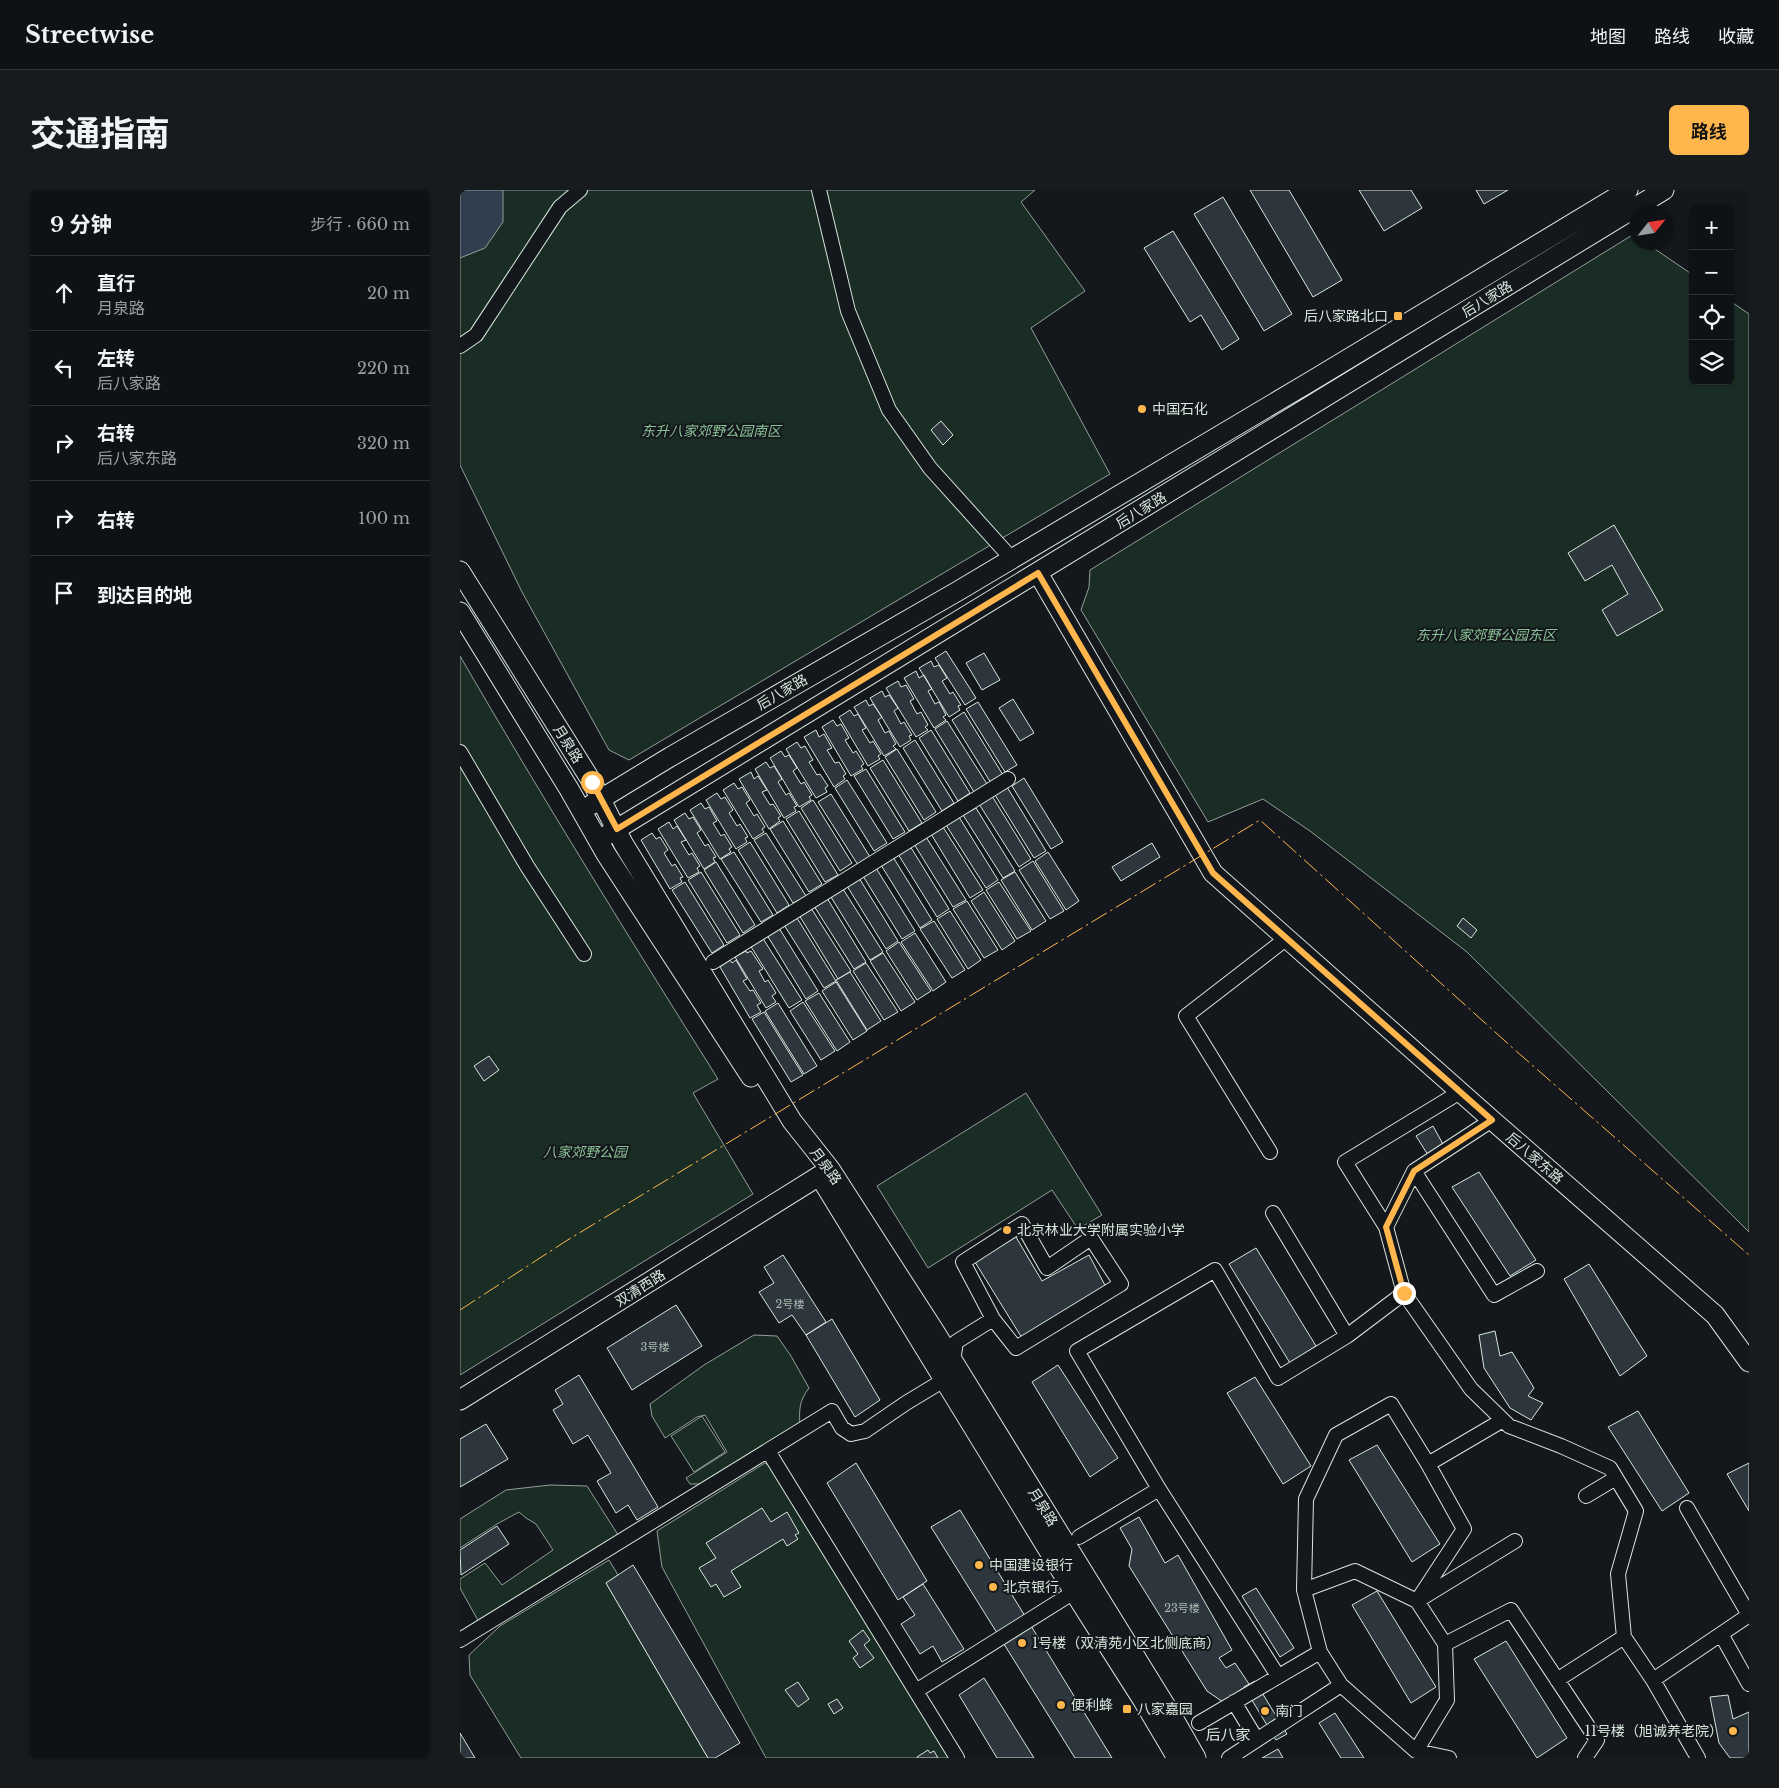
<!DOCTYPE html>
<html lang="zh">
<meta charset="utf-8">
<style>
:root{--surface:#0f1215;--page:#181b1e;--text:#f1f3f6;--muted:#9b9ea0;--line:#2f3234;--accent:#ffb74d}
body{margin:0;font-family:"Libre Baskerville","Noto Sans SC",serif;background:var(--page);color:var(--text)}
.controls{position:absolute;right:15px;top:15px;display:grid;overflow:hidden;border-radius:8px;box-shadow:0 1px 4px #0004}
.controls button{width:45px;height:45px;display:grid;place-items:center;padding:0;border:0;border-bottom:1px solid var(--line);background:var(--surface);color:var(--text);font:25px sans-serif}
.compass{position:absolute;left:1169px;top:15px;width:45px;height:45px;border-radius:50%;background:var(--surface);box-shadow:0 1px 4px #0004;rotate:60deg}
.stop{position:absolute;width:15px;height:15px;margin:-11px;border:4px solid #ffb74d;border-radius:50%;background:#fff}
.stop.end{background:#ffb74d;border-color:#fff;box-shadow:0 1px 5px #0008}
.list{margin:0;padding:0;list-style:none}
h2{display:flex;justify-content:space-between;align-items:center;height:65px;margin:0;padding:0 20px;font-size:21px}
h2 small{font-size:16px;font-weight:400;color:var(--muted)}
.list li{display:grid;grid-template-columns:32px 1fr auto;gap:15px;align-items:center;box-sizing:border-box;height:75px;padding:0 20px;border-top:1px solid var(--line)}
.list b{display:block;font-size:19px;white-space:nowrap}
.list p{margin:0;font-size:16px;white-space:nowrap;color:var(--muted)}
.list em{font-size:16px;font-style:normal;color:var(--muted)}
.icon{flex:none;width:28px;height:28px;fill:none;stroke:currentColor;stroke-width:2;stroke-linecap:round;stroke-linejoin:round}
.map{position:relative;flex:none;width:1289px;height:1568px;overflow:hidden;border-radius:8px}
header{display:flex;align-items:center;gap:30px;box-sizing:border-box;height:70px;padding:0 25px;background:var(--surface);border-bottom:1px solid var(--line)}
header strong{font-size:24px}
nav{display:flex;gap:28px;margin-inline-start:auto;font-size:18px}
.intro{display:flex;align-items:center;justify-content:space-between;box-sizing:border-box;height:120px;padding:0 30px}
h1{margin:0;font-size:35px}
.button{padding:12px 22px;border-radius:8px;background:var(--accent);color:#111;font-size:18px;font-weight:700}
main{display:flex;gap:30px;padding:0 30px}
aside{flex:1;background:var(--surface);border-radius:8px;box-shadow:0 1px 4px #0004}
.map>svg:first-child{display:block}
</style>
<header>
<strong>Streetwise</strong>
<nav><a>地图</a><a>路线</a><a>收藏</a></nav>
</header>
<div class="intro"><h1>交通指南</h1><a class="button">路线</a></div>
<main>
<aside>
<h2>9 分钟<small>步行 · 660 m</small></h2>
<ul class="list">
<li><svg class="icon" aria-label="ahead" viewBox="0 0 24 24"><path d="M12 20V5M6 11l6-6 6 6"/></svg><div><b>直行</b><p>月泉路</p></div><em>20 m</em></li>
<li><svg class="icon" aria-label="left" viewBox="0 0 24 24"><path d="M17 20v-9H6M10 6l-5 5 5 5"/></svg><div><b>左转</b><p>后八家路</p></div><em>220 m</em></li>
<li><svg class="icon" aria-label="right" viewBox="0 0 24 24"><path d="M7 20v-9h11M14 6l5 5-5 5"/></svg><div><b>右转</b><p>后八家东路</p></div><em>320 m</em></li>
<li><svg class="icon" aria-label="right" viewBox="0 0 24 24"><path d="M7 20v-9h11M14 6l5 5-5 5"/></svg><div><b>右转</b></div><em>100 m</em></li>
<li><svg class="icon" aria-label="arrive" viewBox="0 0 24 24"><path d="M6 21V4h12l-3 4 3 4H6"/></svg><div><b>到达目的地</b></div></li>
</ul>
</aside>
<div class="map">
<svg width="1289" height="1568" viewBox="0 0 1289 1568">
<rect width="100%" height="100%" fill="#14181c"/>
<path fill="#1a2d24" stroke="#939e99" d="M 0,0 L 575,0 L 561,12 L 625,101 L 571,138 L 650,284 L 169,570 L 149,560 L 62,402 L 0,275 Z
M 1174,44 L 1176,46 L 1176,52 L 1186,53 L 1233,85 L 1233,191 L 1270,191 L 1270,111 L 1289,124 L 1289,1042 L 1007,762 L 850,641 L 803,609 L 748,632 L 621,420 L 629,397 L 630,380 Z
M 0,466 C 83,609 170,749 258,889 L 233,903 L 293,1004 L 0,1185 Z
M 566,903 L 642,1025 L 618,1039 L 592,1000 L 468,1078 L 417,996 Z
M 294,1145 L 317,1146 L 331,1166 L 349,1198 C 339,1211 339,1220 340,1236 L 243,1294 L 230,1294 L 226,1288 L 267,1262 L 245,1225 L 237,1227 L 205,1248 L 192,1226 L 190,1214 L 244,1175 Z
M 242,1226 L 265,1262 L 234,1282 L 211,1246 Z
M 305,1273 L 317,1280 L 493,1568 L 306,1568 L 202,1377 L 197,1341 Z
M 90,1295 L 127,1296 L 160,1348 L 20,1434 L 0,1398 L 0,1389 L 25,1373 L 42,1395 L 93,1360 L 76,1334 L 66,1328 L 59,1322 L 37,1334 L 0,1358 L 0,1329 L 46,1300 Z
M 149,1370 L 158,1385 L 146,1393 L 248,1568 L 61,1568 L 10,1485 L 9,1465 L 40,1436 Z"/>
<path fill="#2f3f4d" stroke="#939e99" d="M 0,0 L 43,0 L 43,32 L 25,58 L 0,68 Z"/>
<path fill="#2c363c" stroke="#d8e6dc" d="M 790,0 L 829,0 L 882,90 L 853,107 Z
M 899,0 L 951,0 L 962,18 L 924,41 Z
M 1016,0 L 1048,0 L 1024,14 Z
M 763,7 L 832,124 L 804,141 L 734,24 Z
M 713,41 L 779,149 L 762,160 L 741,125 L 730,132 L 684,58 Z
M 481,231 L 493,245 L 483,255 L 471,240 Z
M 1154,335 L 1203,420 L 1157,446 L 1142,420 L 1168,404 L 1152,375 L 1125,391 L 1108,363 Z
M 486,461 L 516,508 L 505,515 L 475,468 Z
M 524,463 L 540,490 L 522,500 L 506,473 Z
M 471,471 L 474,477 L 479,475 L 487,488 L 482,491 L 490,504 L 493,502 L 501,515 L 498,516 L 500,520 L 489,527 L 459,478 Z
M 456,481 L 459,488 L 464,485 L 472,499 L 468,501 L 475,514 L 479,512 L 486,525 L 483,527 L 486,530 L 474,538 L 444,488 Z
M 438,491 L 441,497 L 446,495 L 454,509 L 450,511 L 457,524 L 461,522 L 468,535 L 465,537 L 468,540 L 456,547 L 426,498 Z
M 422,501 L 425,507 L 429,505 L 438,518 L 434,521 L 441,534 L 444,532 L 452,545 L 449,546 L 451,550 L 440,557 L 410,508 Z
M 553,509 L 574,543 L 560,551 L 539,518 Z
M 406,510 L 409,516 L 413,514 L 422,527 L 418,530 L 425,543 L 429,541 L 436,554 L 433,556 L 436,559 L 424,566 L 394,517 Z
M 518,512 L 557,575 L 545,582 L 506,519 Z
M 390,520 L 394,526 L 398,524 L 406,538 L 402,540 L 410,553 L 413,551 L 421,564 L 418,566 L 420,569 L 408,576 L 379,527 Z
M 504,522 L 543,585 L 531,593 L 492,530 Z
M 373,530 L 377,536 L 381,534 L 389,548 L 385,550 L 393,563 L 396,561 L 404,574 L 401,576 L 403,579 L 391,586 L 362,537 Z
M 487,531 L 527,594 L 514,602 L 475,539 Z
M 356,540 L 359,547 L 364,544 L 372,558 L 367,560 L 375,573 L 379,572 L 386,584 L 383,586 L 385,589 L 374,597 L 344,547 Z
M 471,540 L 510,603 L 498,611 L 459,548 Z
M 455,550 L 494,613 L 482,621 L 443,558 Z
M 337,552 L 341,558 L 345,556 L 353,570 L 349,572 L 357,585 L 360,584 L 368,596 L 365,598 L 367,602 L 356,608 L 326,559 Z
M 437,559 L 476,622 L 464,630 L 425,567 Z
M 321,561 L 325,567 L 329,565 L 337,578 L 333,581 L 341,594 L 344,592 L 352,605 L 349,607 L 351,610 L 339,617 L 310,568 Z
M 423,570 L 462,633 L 449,641 L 410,578 Z
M 306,572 L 310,578 L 314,576 L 322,589 L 318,592 L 326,605 L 329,603 L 337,616 L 334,617 L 336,621 L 324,628 L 295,579 Z
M 406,579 L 445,642 L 433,649 L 394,586 Z
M 291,582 L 294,589 L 298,586 L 307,600 L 302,602 L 310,615 L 313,614 L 321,626 L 318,628 L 320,631 L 309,639 L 279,589 Z
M 564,588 L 603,652 L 591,659 L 552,596 Z
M 387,590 L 427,653 L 414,661 L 375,598 Z
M 274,593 L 278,599 L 282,597 L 290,610 L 286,613 L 294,626 L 297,624 L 305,637 L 302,639 L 304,642 L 293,649 L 263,600 Z
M 547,597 L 586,661 L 574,668 L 535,605 Z
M 257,603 L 261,609 L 265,607 L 273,620 L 269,623 L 277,636 L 280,634 L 288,647 L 285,648 L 287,652 L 276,659 L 246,610 Z
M 371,604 L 410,667 L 398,675 L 358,612 Z
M 532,606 L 571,669 L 559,677 L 519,614 Z
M 353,610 L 392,673 L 380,681 L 341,618 Z
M 241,613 L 245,619 L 249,617 L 257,631 L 253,633 L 261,646 L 264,644 L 272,657 L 269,659 L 271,662 L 260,669 L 230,620 Z
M 516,618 L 555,681 L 543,688 L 503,625 Z
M 339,621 L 378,685 L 365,692 L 326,629 Z
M 225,623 L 229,629 L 233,627 L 241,640 L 237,643 L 245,656 L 248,654 L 256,667 L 253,668 L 255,672 L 244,679 L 214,630 Z
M 499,627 L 538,690 L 526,698 L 486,635 Z
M 323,631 L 362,694 L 349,702 L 310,639 Z
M 209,632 L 213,639 L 217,636 L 226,650 L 221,652 L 229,665 L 232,663 L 240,676 L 237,678 L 239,682 L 228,688 L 198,639 Z
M 483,637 L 523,700 L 510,708 L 471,644 Z
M 192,643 L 196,649 L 200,647 L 208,660 L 204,663 L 212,676 L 215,674 L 223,687 L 220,688 L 222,692 L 210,699 L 181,650 Z
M 306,643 L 346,706 L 333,713 L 294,650 Z
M 466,647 L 506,710 L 493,717 L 454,654 Z
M 290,652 L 329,715 L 317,723 L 278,660 Z
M 692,653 L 700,667 L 661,691 L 652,677 Z
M 450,656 L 489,719 L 477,727 L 438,664 Z
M 274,662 L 313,725 L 301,732 L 261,669 Z
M 588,662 L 619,711 L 606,720 L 575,671 Z
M 433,667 L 472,730 L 460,738 L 421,675 Z
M 573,671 L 604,721 L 590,729 L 559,680 Z
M 256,672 L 295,735 L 283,743 L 244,680 Z
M 416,678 L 455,741 L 442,749 L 403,686 Z
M 241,682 L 280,745 L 267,753 L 228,690 Z
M 555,682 L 586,731 L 572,740 L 541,690 Z
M 399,688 L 438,751 L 426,759 L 387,696 Z
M 225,692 L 264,755 L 252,763 L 212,700 Z
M 539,692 L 571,741 L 557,749 L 526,700 Z
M 383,699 L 423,762 L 410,770 L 371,707 Z
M 524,702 L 555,751 L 542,760 L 511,711 Z
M 367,708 L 406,772 L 394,779 L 354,716 Z
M 507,711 L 538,760 L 524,768 L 493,719 Z
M 351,718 L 391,781 L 378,789 L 339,725 Z
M 490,721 L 521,770 L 508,779 L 477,729 Z
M 337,728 L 376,791 L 364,798 L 324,735 Z
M 1003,728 L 1017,740 L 1011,748 L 997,736 Z
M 474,731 L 505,780 L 492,788 L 460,739 Z
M 319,738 L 358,801 L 346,809 L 307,745 Z
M 455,743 L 486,792 L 473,801 L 441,752 Z
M 302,747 L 342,810 L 329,818 L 290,755 Z
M 439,752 L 471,801 L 457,810 L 426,761 Z
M 286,761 L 287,763 L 291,761 L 303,779 L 299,781 L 305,792 L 308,790 L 316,803 L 312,806 L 316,812 L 306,818 L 275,767 Z
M 423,763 L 455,812 L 441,821 L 410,771 Z
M 270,770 L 272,773 L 276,770 L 287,789 L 283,791 L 290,801 L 293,800 L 301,813 L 297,815 L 301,822 L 290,828 L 260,777 Z
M 406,773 L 438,822 L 424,830 L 393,781 Z
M 390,782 L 421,831 L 407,840 L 376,790 Z
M 376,792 L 407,841 L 393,850 L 362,801 Z
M 359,803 L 390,852 L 377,861 L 345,811 Z
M 343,812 L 375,861 L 361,870 L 330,821 Z
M 318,813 L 357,876 L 344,884 L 305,821 Z
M 304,822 L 343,885 L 331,892 L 292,829 Z
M 29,866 L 39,880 L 24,891 L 14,876 Z
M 973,936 L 984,956 L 968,965 L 956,946 Z
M 1019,982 L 1076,1070 L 1050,1086 L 992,997 Z
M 556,1047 L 582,1091 L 629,1065 L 647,1099 L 562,1148 L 515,1072 Z
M 796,1058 L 856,1156 L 830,1173 L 769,1074 Z
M 323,1065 L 366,1132 L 346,1145 L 332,1125 L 319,1133 L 299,1102 L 314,1093 L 304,1077 Z
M 1129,1074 L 1187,1166 L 1160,1186 L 1104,1089 Z
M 216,1115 L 242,1156 L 172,1200 L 147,1158 Z
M 372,1129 L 420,1210 L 395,1227 L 346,1145 Z
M 1035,1141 L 1040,1166 L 1052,1162 L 1074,1198 L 1068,1206 L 1083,1213 L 1071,1230 L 1050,1218 L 1024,1178 L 1019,1145 Z
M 598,1175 L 658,1268 L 630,1287 L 572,1192 Z
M 119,1185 L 198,1317 L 177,1330 L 168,1315 L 156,1323 L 137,1291 L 151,1283 L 128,1245 L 113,1254 L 93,1220 L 103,1214 L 95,1200 Z
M 795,1187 L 851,1276 L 823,1294 L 767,1203 Z
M 1178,1221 L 1229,1303 L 1202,1321 L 1148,1237 Z
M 26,1234 L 48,1269 L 0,1297 L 0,1249 Z
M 917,1255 L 980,1354 L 952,1372 L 889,1270 Z
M 396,1273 L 467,1391 L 438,1410 L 367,1293 Z
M 1289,1273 L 1289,1321 L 1267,1284 Z
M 302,1318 L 311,1332 L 327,1322 L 339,1343 L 335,1345 L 338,1349 L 327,1356 L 323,1349 L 271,1381 L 281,1397 L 264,1407 L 256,1394 L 251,1397 L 239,1378 L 256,1368 L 246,1353 Z
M 500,1320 L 652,1568 L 615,1568 L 471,1337 Z
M 679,1327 L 705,1373 L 718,1365 L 772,1460 L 759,1468 L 766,1478 L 775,1473 L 789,1494 L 763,1512 L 747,1501 L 669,1376 L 672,1359 L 660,1338 Z
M 37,1336 L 49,1354 L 1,1385 L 0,1360 Z
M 173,1375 L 280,1553 L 255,1568 L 248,1568 L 146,1393 Z
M 463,1394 L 504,1459 L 482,1472 L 473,1456 L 460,1464 L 441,1434 L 455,1425 L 443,1407 Z
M 796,1398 L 834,1458 L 820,1467 L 782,1406 Z
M 917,1401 L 976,1497 L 951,1513 L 892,1415 Z
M 403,1440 L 410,1450 L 404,1455 L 414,1468 L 400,1478 L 393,1468 L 398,1464 L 389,1451 Z
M 1046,1451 L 1107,1548 L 1077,1568 L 1014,1469 Z
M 524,1488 L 574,1568 L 537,1568 L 499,1505 Z
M 795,1491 L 827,1544 L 816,1550 L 784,1497 Z
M 338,1492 L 349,1509 L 338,1517 L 325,1500 Z
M 1268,1505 L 1273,1529 L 1289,1522 L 1289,1568 L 1270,1568 L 1259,1553 L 1250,1507 Z
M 377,1509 L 383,1518 L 374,1524 L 368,1514 Z
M 875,1523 L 904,1568 L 881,1568 L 859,1533 Z
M 0,1543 L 15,1568 L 0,1568 Z
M 818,1559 L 823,1568 L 802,1568 Z
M 468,1560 L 470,1563 L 474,1561 L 478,1568 L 457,1568 L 457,1567 Z"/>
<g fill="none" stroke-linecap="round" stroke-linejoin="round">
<g stroke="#d8e6dc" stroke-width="16">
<path id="street" d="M 359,0 L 388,121 L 429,220 L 470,278 L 552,369
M 0,156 L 16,145 L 100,17 L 120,0
M 0,562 L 67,676 L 124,764
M 253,772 L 548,589
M 1032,930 L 954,981 L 1034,1105 L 1077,1081
M 810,962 L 726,826 L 827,748
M 813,1023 L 887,1146
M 926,1037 L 885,972 L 1000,902
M 944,1103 L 1011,1199 L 1049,1236 L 1101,1256 L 1150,1278 L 1176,1321 L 1158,1384 L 1164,1447 L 1193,1490 L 1238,1568
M 493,1171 L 496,1152 L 533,1129 L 503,1072 L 562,1034 L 587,1078 L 631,1048 L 661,1094 L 556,1158 L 533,1129
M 308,1261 L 497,1568
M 968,1274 L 1043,1230
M 1126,1306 L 1156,1288
M 1227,1318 L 1289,1425
M 619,1347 L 699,1299
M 1055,1351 L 957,1411 L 985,1454 L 1051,1420 L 1137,1550 L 1125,1568
M 844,1400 L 895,1381 L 957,1411 L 1004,1339 L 968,1274 L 931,1214 L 876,1245 L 846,1309 L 844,1400 L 860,1462 L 881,1495 L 956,1561 L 989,1568
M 1261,1444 L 1289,1494
M 0,1450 L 372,1221 L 382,1238 L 391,1244 L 405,1241 L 446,1213 L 484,1190
M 818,1486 L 699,1299 L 617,1161 L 755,1080 L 818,1188 L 887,1146 L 944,1103 L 926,1037 L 954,981
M 1097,1490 L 1164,1447
M 1193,1490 L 1289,1425
M 456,1501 L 614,1402
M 774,1512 L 797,1550
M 739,1533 L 860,1462
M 956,1561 L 987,1510 L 985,1454
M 769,1568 L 881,1495"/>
</g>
<g stroke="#d8e6dc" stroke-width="21">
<path id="secondary" d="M 0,381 L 132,592 L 163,653 L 332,931 L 370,979 L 475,1142 L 715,1531 L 736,1568
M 578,383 L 753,683 L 1032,930 L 1255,1125 L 1289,1172
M 0,422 L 109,599 L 146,664 L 291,887
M 131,615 L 210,567 L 498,401 L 853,190 L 1168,0
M 147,645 L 1204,0
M 360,987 L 614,1402 L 682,1509 L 717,1568
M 0,1210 L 359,986"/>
</g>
<use href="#street" stroke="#14181c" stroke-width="14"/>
<use href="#secondary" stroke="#14181c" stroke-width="19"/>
<path stroke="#ffb74d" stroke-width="1" stroke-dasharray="18 4 2.5 4" stroke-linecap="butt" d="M 0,1120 L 106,1051 L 800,630 L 1055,860 L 1289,1065"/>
</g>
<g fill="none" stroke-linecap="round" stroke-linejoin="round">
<path stroke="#ffb74d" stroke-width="6" d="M 132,592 L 157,639 L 578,383 L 753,683 L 1032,930 L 954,981 L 926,1037 L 944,1103"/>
</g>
<g fill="#ffb74d" stroke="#14181c" stroke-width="2">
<rect x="933" y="121" width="10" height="10" rx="2.5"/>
<circle cx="682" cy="219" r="5"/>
<circle cx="547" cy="1040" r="5"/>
<circle cx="519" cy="1375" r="5"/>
<circle cx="533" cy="1397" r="5"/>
<circle cx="562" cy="1453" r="5"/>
<circle cx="601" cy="1515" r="5"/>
<rect x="662" y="1514" width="10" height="10" rx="2.5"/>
<circle cx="805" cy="1521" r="5"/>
<circle cx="1273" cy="1541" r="5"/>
</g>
<g text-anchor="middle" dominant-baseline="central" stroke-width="4" stroke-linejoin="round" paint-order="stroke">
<g font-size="11" fill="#adbab4">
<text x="330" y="1114">2号楼</text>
<text x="195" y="1157">3号楼</text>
<text x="722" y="1418">23号楼</text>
</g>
<g font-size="14" fill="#d8e6dc" stroke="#14181c">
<text transform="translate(1027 109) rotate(-31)">后八家路</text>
<text transform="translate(681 320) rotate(-31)">后八家路</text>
<text transform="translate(322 502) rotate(-30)">后八家路</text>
<text transform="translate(108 554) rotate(58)">月泉路</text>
<text transform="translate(1075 968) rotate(41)">后八家东路</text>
<text transform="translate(366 976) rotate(54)">月泉路</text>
<text transform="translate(180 1098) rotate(-32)">双清西路</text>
<text transform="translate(583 1317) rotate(58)">月泉路</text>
</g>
<g font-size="14" fill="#d8e6dc" stroke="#14181c" text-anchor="start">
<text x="928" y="126" text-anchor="end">后八家路北口</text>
<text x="692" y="219">中国石化</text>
<text x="557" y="1040">北京林业大学附属实验小学</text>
<text x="529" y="1375">中国建设银行</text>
<text x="543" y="1397">北京银行</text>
<text x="572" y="1453">1号楼（双清苑小区北侧底商）</text>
<text x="611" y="1515">便利蜂</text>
<text x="677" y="1519">八家嘉园</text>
<text x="815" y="1521">南门</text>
<text x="1263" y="1541" text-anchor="end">11号楼（旭诚养老院）</text>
</g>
<g font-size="14" font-style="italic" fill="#8ac095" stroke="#14181c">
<text x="251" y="241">东升八家郊野公园南区</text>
<text x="1026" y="445">东升八家郊野公园东区</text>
<text x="125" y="962">八家郊野公园</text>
</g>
<g font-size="15" fill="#d8e6dc" stroke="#14181c">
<text x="768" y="1544">后八家</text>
</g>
</g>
</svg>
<div class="controls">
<button>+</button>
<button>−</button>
<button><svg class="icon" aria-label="locate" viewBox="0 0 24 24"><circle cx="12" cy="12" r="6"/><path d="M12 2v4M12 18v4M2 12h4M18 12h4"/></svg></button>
<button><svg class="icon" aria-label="layers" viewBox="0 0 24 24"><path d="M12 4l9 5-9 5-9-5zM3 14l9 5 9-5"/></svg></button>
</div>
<svg class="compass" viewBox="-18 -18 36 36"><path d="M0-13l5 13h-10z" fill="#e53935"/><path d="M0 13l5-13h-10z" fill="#9b9ea0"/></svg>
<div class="stop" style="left:132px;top:592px"></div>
<div class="stop end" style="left:944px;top:1103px"></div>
</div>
</main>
